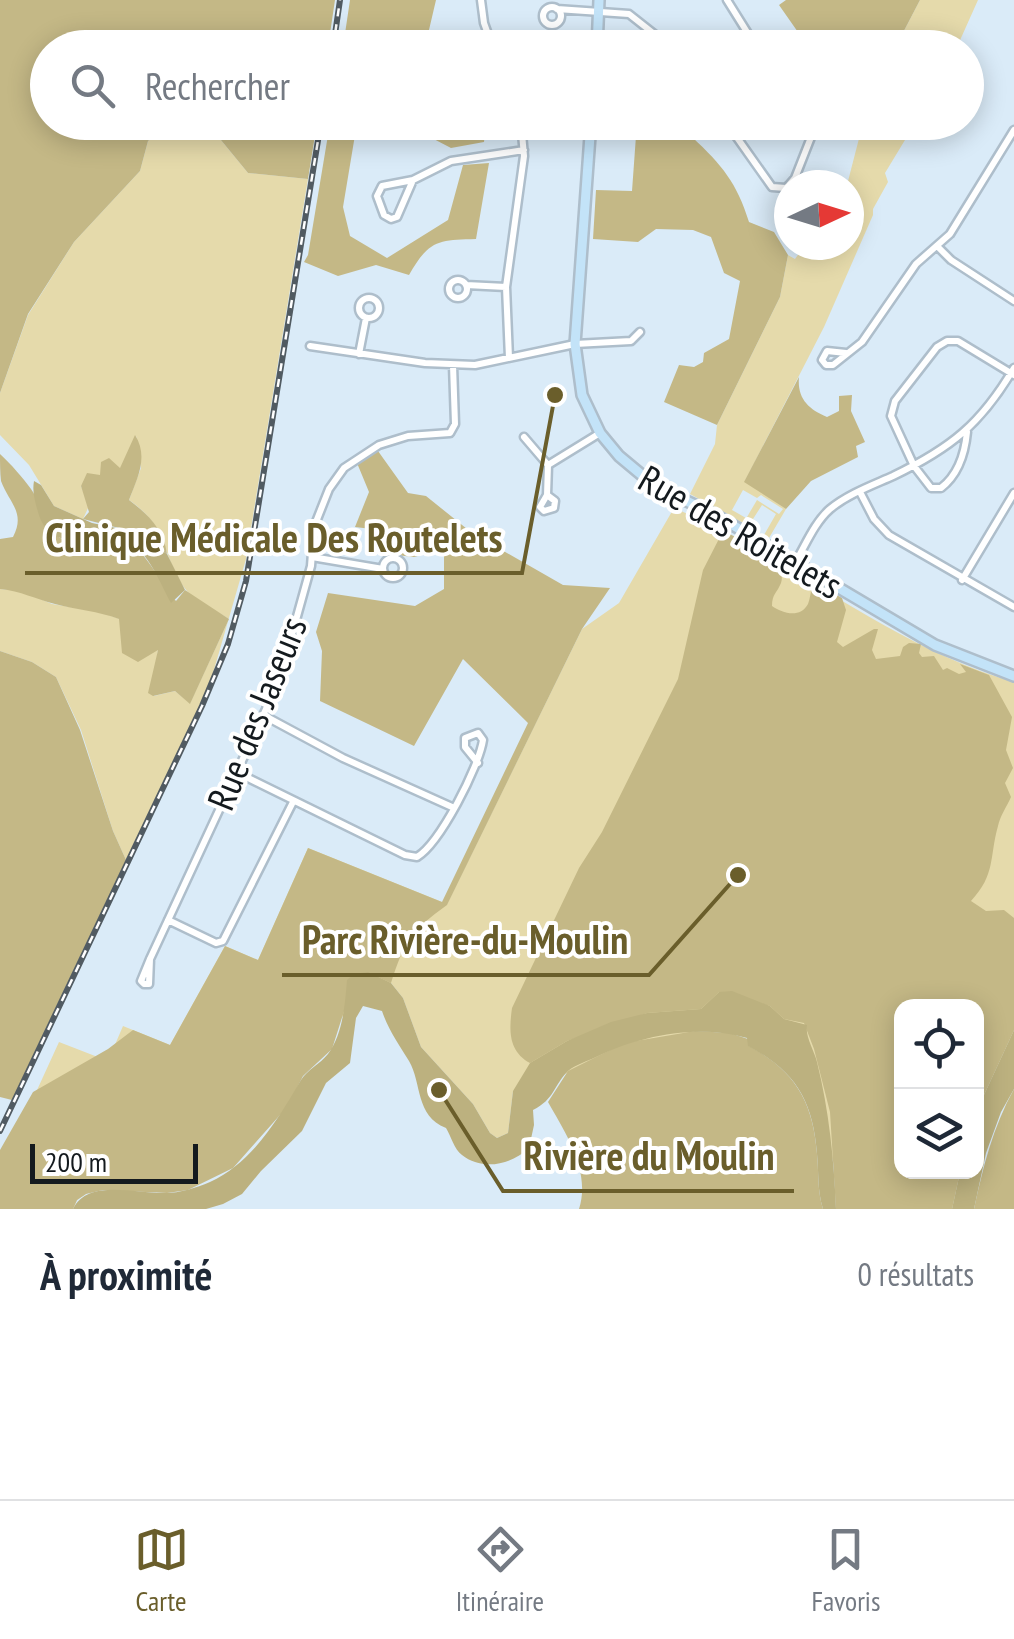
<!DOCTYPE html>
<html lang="fr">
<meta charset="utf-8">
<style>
:root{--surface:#fff;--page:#f2f2f3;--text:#1f2937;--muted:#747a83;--line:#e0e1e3;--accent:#6a5e2b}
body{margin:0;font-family:"PT Sans Narrow",sans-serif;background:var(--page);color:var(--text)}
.controls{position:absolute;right:30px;bottom:30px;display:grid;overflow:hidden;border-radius:20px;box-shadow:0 5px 25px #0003}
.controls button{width:90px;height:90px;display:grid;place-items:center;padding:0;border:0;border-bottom:2px solid var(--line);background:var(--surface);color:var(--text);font:50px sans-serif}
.compass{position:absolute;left:774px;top:170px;width:90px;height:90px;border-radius:50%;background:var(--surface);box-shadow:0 5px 25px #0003;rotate:86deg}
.scale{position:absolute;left:30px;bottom:25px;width:168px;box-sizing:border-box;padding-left:10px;border:5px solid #141a1e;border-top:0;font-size:28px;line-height:35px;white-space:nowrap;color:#141a1e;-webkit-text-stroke:8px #fff;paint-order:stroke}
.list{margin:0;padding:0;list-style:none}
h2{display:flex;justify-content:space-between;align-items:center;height:130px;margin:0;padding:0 40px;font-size:42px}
h2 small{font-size:32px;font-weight:400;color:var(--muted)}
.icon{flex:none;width:55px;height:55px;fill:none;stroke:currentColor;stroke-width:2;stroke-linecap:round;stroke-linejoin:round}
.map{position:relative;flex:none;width:1014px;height:1209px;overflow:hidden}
.search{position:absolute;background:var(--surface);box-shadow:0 5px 25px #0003;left:30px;right:30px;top:30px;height:110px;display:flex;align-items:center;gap:25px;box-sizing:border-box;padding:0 35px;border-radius:55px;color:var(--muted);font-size:38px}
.sheet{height:290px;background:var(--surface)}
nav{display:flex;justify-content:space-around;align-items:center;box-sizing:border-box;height:140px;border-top:2px solid var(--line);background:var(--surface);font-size:28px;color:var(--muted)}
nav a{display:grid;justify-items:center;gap:5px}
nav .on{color:var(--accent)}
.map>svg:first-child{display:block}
</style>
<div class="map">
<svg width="1014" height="1209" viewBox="0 0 1014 1209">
<rect width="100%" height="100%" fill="#daebf8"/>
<path fill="#e5daab" d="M 920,0 L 978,0 L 957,47 L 895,48 Z
M 170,123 L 207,123 L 248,173 L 308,179 L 246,559 L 209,687 L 126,860 L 113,831 L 81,730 L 56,677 L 32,662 L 0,651 L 0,589 L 22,591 L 52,604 L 100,612 L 120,619 L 158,649 L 154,696 L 175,691 L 190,703 L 229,619 C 215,610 192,600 183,586 C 160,550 169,528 129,500 L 141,468 L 136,436 L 120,469 L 100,475 L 81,486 L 89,506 L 83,519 L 54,506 L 29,465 L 0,435 L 0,393 L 28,315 L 74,242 L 140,171 L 148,141 Z
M 863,123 L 908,123 L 905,140 L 885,173 L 888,182 L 873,209 L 873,215 L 824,327 L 745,481 L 786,509 L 769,538 L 764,535 L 776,514 L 762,505 L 753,519 L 756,521 L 747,517 L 757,500 L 779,514 L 783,509 L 761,495 L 757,498 L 743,490 L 732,510 L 746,518 L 745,524 L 690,494 L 715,444 L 717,425 L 780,297 L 788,255 L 795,259 L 805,245 L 849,245 L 847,185 Z
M 674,508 C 791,558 891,647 1014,682 L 1014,1030 L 977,1110 L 976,1006 L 902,1006 L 902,1172 L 960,1172 L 952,1209 L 836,1209 L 834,1163 L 770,1006 L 513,1091 L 508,1133 L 497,1138 L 490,1133 L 473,1104 L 421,1047 L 403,998 L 391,983 L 77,1200 L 73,1209 L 0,1209 L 0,1171 L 59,1042 L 108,1061 L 123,1026 L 170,1045 L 225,946 L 258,960 L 308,848 L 447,904 L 582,629 L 619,603 Z"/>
<path fill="#c4b886" d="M 0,0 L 335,0 L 328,47 L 48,48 L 48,122 L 170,123 L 148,141 L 140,171 L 74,242 L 28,314 L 0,393 Z
M 350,0 L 436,0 L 425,47 L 343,47 Z
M 786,0 L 920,0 L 895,48 L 815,47 L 800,35 L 779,5 Z
M 637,122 L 688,123 L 692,128 L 692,137 C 722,165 737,183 749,222 L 774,232 L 788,255 L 780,297 L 717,425 L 664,402 L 679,365 L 694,367 L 703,362 L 704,353 L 729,339 L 740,281 L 724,273 L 711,237 L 693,230 L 656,229 L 638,242 L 593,239 L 596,190 L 632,191 Z
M 207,123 L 317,123 L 308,179 L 248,173 Z
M 330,123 L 357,123 L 343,207 L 350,236 L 387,258 L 448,220 L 463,165 L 489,163 L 476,239 C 438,240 429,240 409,275 L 376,265 L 338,276 L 304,262 L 308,255 Z
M 403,123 L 438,123 L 445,131 L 470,123 L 486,123 L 484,142 L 451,148 Z
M 799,377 C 797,398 808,409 827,417 L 839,411 L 839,396 L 852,395 L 851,411 L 865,442 L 856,446 L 858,457 L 811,481 L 786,509 L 744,482 Z
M 135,435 C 149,457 137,479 129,500 C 148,514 164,530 167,554 L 135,532 L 83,519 L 89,512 L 81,486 L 87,473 L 100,475 L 101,462 L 109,458 L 120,468 Z
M 378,451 L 408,493 L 426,496 L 472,533 L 563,585 L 610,588 L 582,629 L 447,905 C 411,931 405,940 391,983 L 378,977 L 346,1005 L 332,1049 L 303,1076 L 288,1106 L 233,1168 L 188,1190 L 167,1193 L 103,1190 L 86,1194 L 77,1200 L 73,1209 L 0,1209 L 0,1150 L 33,1092 L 108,1049 L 133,1030 L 170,1045 L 225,946 L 258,960 L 308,848 L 442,902 L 528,723 L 463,659 L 414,746 L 320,701 L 322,651 L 316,632 L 328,593 L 415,606 L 444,589 L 444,549 L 414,557 L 378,553 L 380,530 L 355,527 L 369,492 L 357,463 Z
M 0,454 C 11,464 23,478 31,489 C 43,506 36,520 57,536 C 78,551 110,531 133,545 C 145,553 164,587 176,601 L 185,590 L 229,619 L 190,704 L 175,691 L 153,696 L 148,693 L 158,650 L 138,662 L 122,653 L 119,619 C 98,611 77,610 55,604 C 35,599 21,591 0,589 L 0,539 L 13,537 C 26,512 9,503 1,481 C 0,473 0,462 0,454 Z
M 723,531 C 739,539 789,559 781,583 C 777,593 772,594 772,606 C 782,613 800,619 808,604 C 810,599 810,594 812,589 L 819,585 L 842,598 L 846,610 L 837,642 L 843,647 L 874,629 L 878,629 L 872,650 L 876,659 L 900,656 L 903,647 L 909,643 L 921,644 L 919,653 L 922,657 L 934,656 L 943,670 L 947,668 L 959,674 L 966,672 L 960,664 L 989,675 L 1012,717 L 1006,750 L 1013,768 L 1005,783 L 1011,797 C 1007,806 1000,816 998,826 C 989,858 996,874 971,901 L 986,911 L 1004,910 L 1014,918 L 1014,1030 L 977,1110 L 976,1006 L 902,1006 L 902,1172 L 960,1172 L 952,1209 L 836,1209 L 830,1112 L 814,1049 L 804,1023 L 784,1019 L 770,1006 L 719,992 L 701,1009 L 647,1013 L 567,1041 L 530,1063 C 508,1051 509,1030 512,1008 L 579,868 L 602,832 L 678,679 L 703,570 Z
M 0,651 L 32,662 L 56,677 L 80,730 L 113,831 L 126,860 L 12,1100 L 0,1097 Z
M 695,1031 L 730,1033 L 748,1039 L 749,1046 C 795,1071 813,1101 817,1154 C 819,1174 817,1189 823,1209 L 579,1209 C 591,1171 566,1134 548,1102 L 568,1071 L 624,1043 Z
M 1014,1089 L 1014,1209 L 974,1209 C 983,1167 993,1127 1014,1089 Z"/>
<path fill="#bcb17f" d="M 34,481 L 41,485 L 54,506 L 92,523 L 135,532 L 167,554 L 185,590 L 171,603 C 161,585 150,555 132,545 C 101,527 52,561 38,512 C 35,501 32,492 34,481 Z
M 368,972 L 391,983 L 403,998 L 421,1047 L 473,1104 L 490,1133 L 497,1138 L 508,1133 L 513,1091 L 530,1063 L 567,1041 L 611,1022 L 647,1013 L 701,1009 L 719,992 L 732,991 L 770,1006 L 784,1019 L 807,1025 C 805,1037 814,1050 817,1062 C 829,1111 834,1159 836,1209 L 823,1209 C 817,1189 819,1174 817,1154 C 813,1100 795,1071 748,1046 L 747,1038 C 699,1024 641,1035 596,1057 C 588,1061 575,1065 568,1071 C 553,1086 555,1099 533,1110 L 534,1125 L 529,1148 C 511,1165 482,1171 462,1155 C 454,1149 451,1136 446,1128 C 415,1116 422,1083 409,1061 C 399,1045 388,1029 382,1011 L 363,1006 L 356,1018 L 350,1063 L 326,1083 L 302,1131 L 261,1171 L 242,1194 L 223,1204 L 206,1209 L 73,1209 C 88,1178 137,1194 165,1193 C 180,1193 196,1188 210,1182 C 253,1162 278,1119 301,1080 C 307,1070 320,1064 328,1054 C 343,1034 345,1004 347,980 L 354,974 Z
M 1014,1030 L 1014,1089 L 1001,1112 L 986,1153 L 974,1209 L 952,1209 L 960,1172 L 976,1172 L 977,1110 Z"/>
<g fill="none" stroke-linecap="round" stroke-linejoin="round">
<g stroke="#aebecb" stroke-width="11">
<path id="street" d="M 481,0 L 484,23 L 493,48
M 727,0 L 757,48
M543 16a9 9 0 1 1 18 0a9 9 0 1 1-18 0Z
M 557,9 L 629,14 L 672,48
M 726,122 L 772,187 L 786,188 L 789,185
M 413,180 L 397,217 L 391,219 L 384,215 L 377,196 L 382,186 L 413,180 L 451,161 L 524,150
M 789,185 L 795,178 L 817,122
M 938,247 L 951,260 L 1014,301
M449 289a9 9 0 1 1 18 0a9 9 0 1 1-18 0Z
M 466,285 L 506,287
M359 308a10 10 0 1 1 20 0a10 10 0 1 1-20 0Z
M 310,346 L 425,363 L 475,365 L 575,344 L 631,341 L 640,332
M 846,353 L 827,351 L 822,360 L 826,365 L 833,365 L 862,342 L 916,264 L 950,234 L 1014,130
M 359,354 L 366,318
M 509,358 L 506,287 L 524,156 L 521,122
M 967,432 C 965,453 958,475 941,488 L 931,488 L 914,466 L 891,416 L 895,401 L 937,347 L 947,341 L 958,341 L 1014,375
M 524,437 L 548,465 L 547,495 L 540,507 L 544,511 L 554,508 L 555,501 L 547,495
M 548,465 L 600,433
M 860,492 L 874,519 L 889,535 L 1014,607
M 312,557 L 383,569
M383 568a10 10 0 1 1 20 0a10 10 0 1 1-20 0Z
M 796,561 C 806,544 815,522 830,509 C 848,494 873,485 893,476 C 951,448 981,424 1014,368
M 962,580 L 1014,493
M 263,715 L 343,758 L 452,807
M 236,772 L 405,855 L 417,857 C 440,843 479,767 483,740 L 478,733 L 465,738 L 465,747 L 478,763
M 168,920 L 216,943 L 223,941 L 293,802
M 150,959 L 149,984 L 144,984 L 141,981 L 150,959 L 266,709 L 286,656 L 311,566 L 314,527 L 329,489 L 344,468 L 379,445 L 408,436 L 450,433 L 455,424 L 453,365"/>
</g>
<g stroke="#aebecb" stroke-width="14">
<path id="secondary" d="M 597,48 L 599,0
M 591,122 L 575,344 L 582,395 L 600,433 L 619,456 L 655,486 L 714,514 L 935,645 L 1014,676"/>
</g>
<use href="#street" stroke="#fff" stroke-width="6"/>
<use href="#secondary" stroke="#c3e3f8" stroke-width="9"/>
<g stroke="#515b62" stroke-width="6">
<path id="rail" d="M 333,48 L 340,0
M 0,1131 L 202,706 L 228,644 L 246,581 L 321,122"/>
</g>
<use href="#rail" stroke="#fff" stroke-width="2.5" stroke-dasharray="8" stroke-linecap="butt"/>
</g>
<g text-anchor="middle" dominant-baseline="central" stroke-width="8" stroke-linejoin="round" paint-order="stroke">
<g font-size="38" fill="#141a1e" stroke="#fff">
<text transform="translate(741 531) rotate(30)">Rue des Roitelets</text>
<text transform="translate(256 713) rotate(-68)">Rue des Jaseurs</text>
</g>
</g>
<path fill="none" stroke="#6a5e2b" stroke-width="4" d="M555 395L522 573H25M738 875L649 975H282M439 1090L503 1191H794"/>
<g fill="#6a5e2b" stroke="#fff" stroke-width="4">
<circle cx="555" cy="395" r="10"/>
<circle cx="738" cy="875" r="10"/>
<circle cx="439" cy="1090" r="10"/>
</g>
<g font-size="40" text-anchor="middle" font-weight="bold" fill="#6a5e2b" stroke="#fff" stroke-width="8" stroke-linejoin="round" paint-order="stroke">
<text x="274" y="552">Clinique Médicale Des Routelets</text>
<text x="465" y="954">Parc Rivière-du-Moulin</text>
<text x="649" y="1170">Rivière du Moulin</text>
</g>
</svg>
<div class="controls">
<button><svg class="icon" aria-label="locate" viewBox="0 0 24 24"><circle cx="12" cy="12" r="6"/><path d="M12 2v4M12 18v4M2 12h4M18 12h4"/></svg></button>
<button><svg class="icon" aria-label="layers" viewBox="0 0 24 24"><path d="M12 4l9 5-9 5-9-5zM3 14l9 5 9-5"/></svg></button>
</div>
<svg class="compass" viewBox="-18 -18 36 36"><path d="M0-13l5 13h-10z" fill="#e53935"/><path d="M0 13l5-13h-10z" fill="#747a83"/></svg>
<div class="scale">200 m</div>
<div class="search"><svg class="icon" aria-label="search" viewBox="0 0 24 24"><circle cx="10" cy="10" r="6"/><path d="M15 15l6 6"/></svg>Rechercher</div>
</div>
<section class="sheet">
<h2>À proximité<small>0 résultats</small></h2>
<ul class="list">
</ul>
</section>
<nav>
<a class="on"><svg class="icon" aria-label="map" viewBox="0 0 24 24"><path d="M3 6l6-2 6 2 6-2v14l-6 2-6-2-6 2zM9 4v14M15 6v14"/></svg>Carte</a>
<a><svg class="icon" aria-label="directions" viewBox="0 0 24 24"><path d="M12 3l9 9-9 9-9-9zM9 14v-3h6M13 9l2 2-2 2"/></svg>Itinéraire</a>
<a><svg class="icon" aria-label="saved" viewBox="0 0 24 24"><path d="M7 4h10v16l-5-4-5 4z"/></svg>Favoris</a>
</nav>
